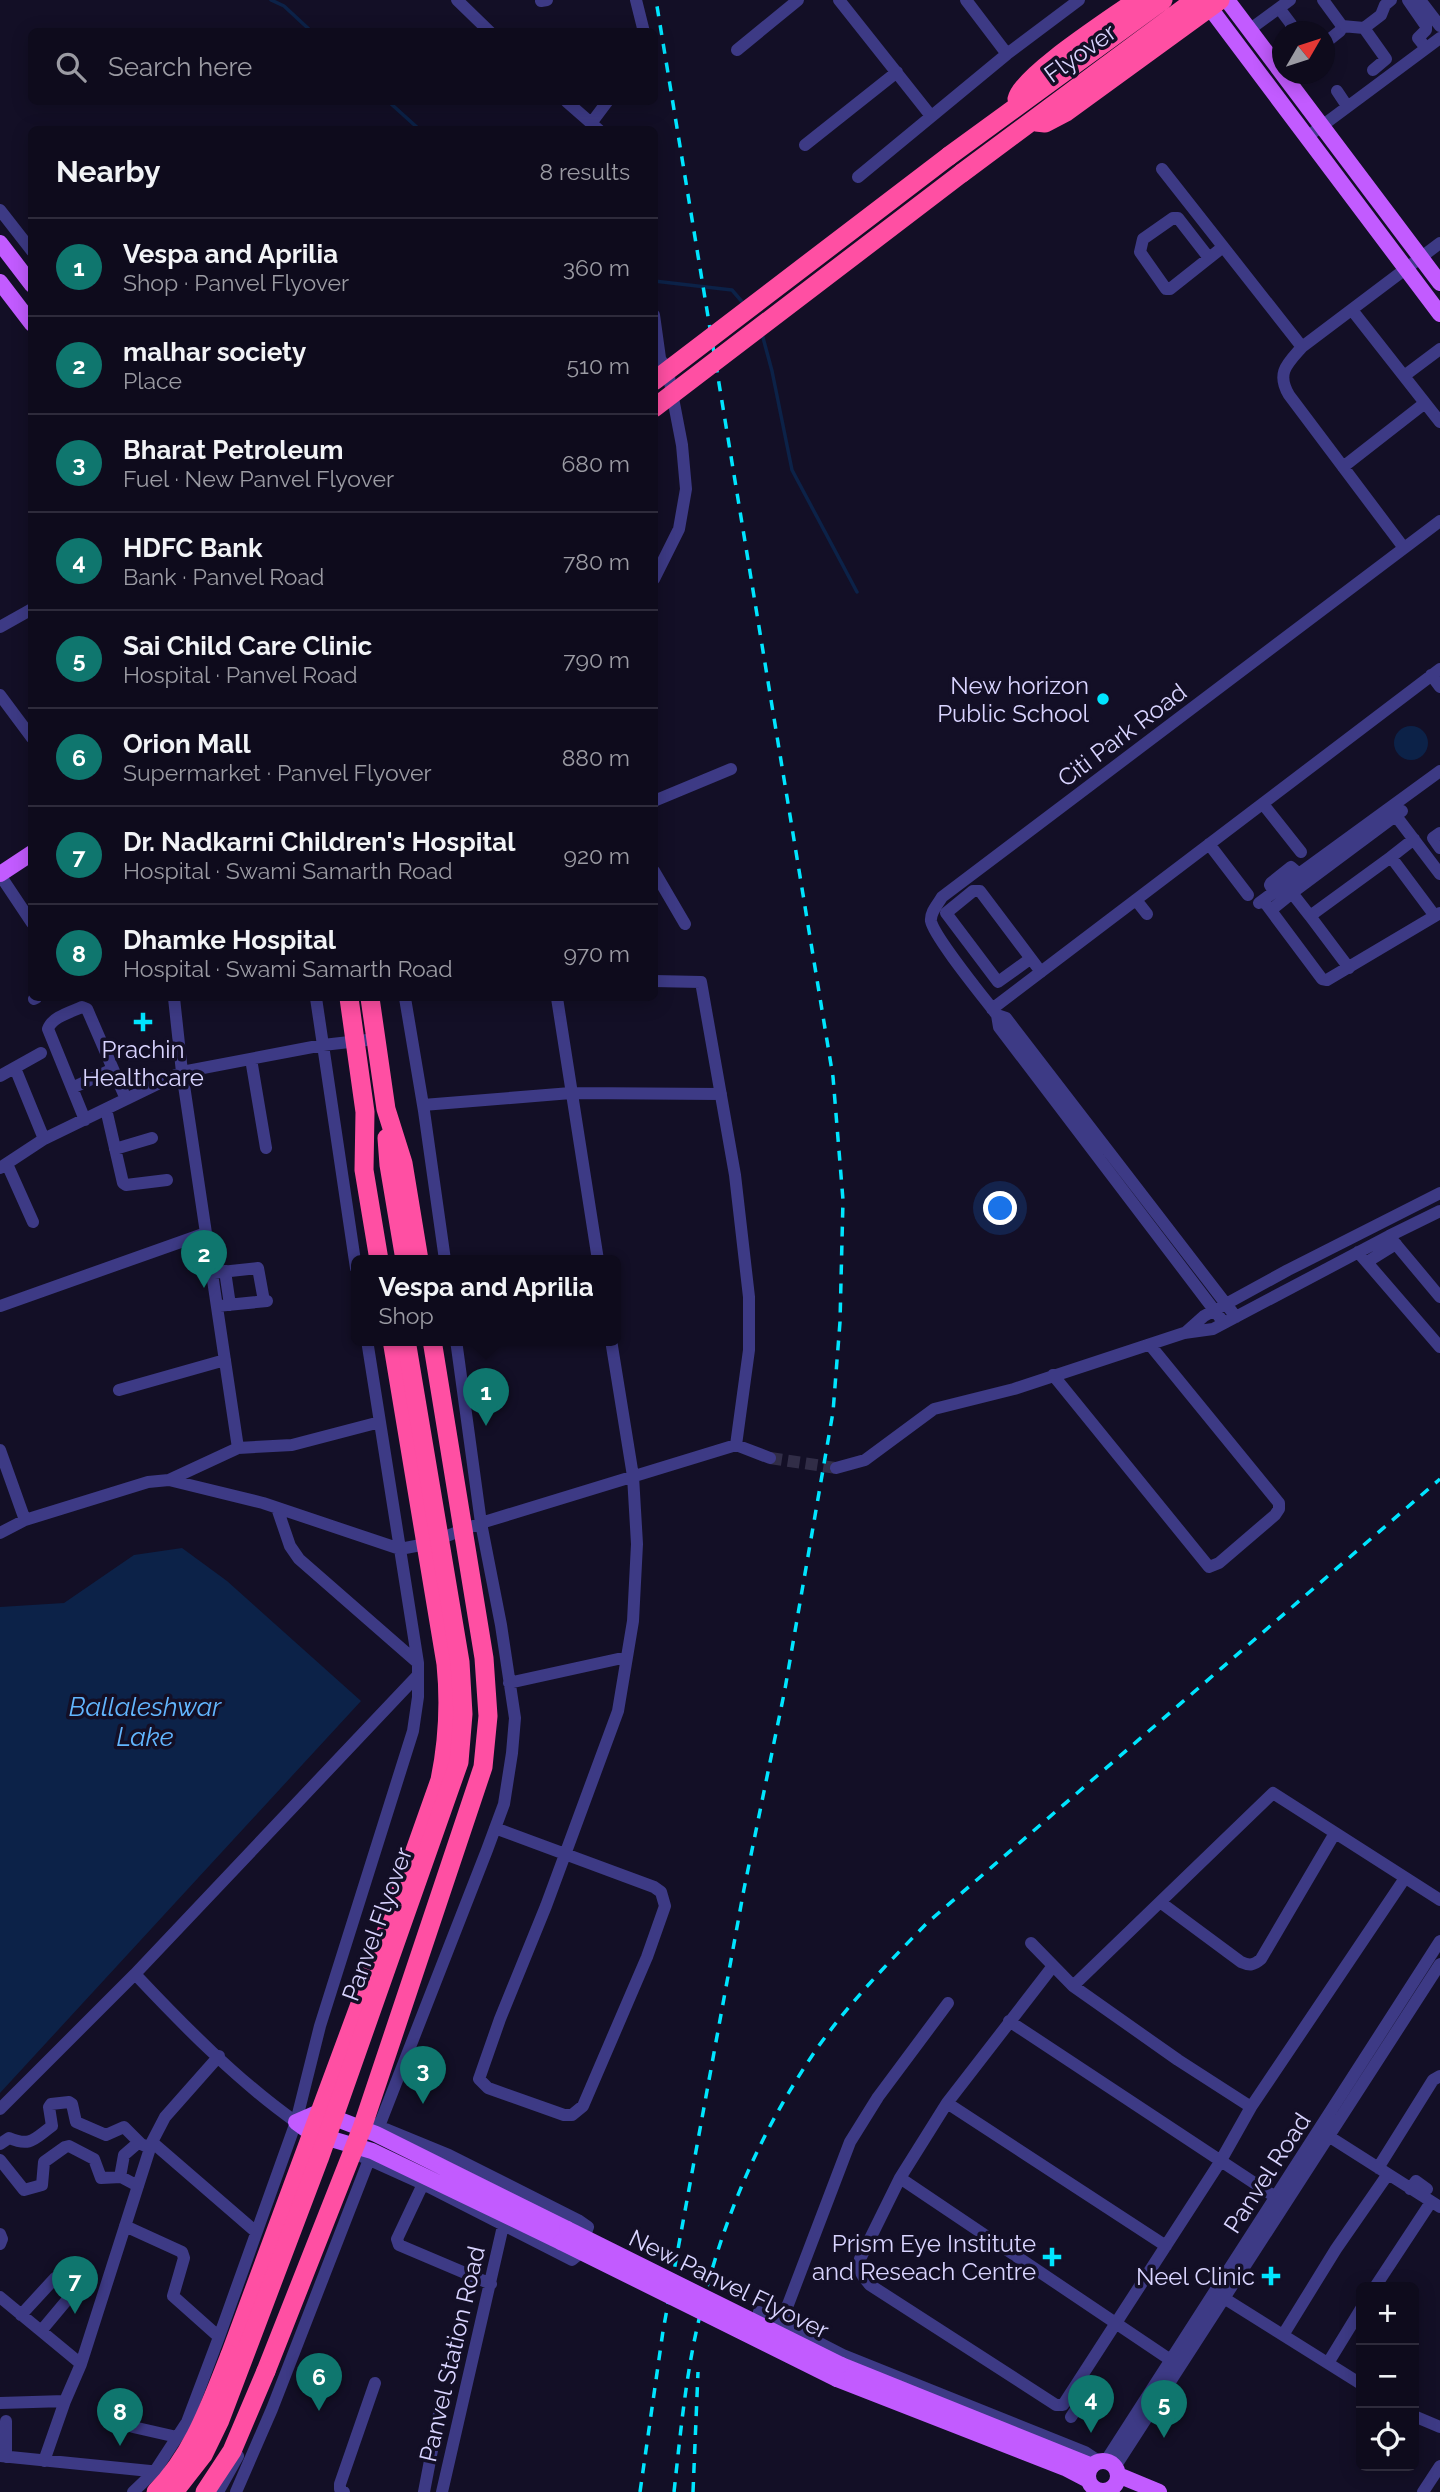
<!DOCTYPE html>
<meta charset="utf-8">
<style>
:root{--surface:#0e0b1c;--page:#1c1929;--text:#f1f3f6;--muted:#9b9ba3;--line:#2e2b3b;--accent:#0f766e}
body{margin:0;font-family:Raleway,sans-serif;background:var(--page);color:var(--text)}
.controls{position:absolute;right:21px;bottom:21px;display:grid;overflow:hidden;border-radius:10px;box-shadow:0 4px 18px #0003}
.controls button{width:63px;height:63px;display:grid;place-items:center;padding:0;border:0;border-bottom:2px solid var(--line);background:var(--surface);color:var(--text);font:35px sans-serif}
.compass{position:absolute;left:1272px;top:21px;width:63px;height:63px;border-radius:50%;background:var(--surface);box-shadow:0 4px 18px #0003;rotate:51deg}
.you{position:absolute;left:1001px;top:1209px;width:24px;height:24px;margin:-18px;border:5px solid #fff;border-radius:50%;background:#1a73e8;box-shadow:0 0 0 10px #1a73e833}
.badge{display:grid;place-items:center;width:46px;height:46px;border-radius:50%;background:var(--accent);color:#fff;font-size:23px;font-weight:700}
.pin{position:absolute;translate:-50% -58px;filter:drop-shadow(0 2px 4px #0008)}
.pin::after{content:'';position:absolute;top:37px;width:24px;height:21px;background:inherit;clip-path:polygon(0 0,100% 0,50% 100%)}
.popup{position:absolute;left:351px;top:1255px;width:270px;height:91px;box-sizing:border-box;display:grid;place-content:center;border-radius:10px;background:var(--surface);filter:drop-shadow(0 2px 5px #0005);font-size:23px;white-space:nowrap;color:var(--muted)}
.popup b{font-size:26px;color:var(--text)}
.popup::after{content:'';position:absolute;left:50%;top:100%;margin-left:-14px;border:14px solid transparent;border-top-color:var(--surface)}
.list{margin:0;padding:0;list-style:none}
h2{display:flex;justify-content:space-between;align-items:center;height:91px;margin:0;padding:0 28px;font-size:30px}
h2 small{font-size:23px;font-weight:400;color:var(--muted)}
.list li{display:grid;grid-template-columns:46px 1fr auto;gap:21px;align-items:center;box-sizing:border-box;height:98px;padding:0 28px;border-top:2px solid var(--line)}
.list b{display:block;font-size:26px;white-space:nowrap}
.list p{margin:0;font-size:23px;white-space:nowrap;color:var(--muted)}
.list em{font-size:23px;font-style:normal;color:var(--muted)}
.icon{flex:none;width:38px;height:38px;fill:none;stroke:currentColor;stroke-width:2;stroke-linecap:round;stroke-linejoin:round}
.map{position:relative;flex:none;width:1440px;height:2492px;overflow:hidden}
.search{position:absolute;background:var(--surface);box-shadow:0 4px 18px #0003;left:28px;top:28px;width:630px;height:77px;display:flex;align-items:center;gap:18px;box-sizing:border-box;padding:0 24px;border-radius:10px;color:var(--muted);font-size:26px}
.panel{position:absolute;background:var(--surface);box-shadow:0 4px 18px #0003;left:28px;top:126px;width:630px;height:875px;border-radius:10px}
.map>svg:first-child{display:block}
</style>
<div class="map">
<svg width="1440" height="2492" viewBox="0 0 1440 2492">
<rect width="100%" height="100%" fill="#130f26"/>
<path fill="#0c2248" d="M1394 743a17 17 0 1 1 34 0a17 17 0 1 1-34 0Z
M 182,1548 L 227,1581 L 361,1701 L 0,2093 L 0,1607 L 64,1603 L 134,1555 Z"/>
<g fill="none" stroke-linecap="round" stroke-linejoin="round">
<path stroke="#0c2248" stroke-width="3.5" d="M 271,0 L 284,6 L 312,32
M 389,102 L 420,130
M 654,281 L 732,290 L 744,304
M 762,334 L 772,371 L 792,470 L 857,592"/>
<path stroke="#312d47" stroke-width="12" stroke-dasharray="12 6" stroke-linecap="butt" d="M 770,1458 L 836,1468"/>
<path stroke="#3d3a85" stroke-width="12" d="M 457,0 L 490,32
M 636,0 L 644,32
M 839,0 L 931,116
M 966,0 L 1007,54 L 1079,0
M 1323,0 L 1342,26 L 1364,28 L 1381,15 L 1385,5 L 1391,0
M 1408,0 L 1426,26 L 1426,30 L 1418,38 L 1426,48
M 1420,0 L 1440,26
M 541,1 L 547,0
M 1279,8 L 1291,24 L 1291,32
M 1364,28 L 1386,59 L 1373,70
M 1249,30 L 1290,0
M 1282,40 L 1282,43
M 1325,43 L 1340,31 L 1342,26
M 737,50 L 798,0
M 1337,91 L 1347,106
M 567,102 L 599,130
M 592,122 L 607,102
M 1307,137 L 1440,38
M 805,145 L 897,72
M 1162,169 L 1302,347
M 858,177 L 1007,54
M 0,210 L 32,251
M 1209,258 L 1178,218 L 1173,218 L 1143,239 L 1140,252 L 1166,289 L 1170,289 L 1223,247
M 1352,310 L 1440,422
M 654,315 L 660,358
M 654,353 L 667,367 L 682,445 L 686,489 L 679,529 L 654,579
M 1404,376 L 1440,349
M 1343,467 L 1425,403
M 1404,548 L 1289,395 C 1276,373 1287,364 1302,347 L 1440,243
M 0,627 L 32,609
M 1431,675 L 1440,687
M 0,695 L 32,738
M 654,801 L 731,769
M 1263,804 L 1301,852
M 1396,816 L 1440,874
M 1440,833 L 1433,838 L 1440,848
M 1209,844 L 1248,895
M 1391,857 L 1414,839
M 654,871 L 685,924
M 0,875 L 32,923
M 1274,892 L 1270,885 L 1271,883 L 1291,867 L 1299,874
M 1292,893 L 1402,811
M 1136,900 L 1147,914
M 1263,900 L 1322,979 L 1327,980 L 1440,913
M 1259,903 L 1440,771
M 1271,910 L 1292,893 L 1310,916
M 1030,959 L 998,982 L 946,913 L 973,891 L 980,891 L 1041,972
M 1349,968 L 1310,916 L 1391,857 L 1435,916
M 654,981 L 701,982 L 735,1175 L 749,1297 L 749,1350 L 736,1445
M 174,998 L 182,1072 L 238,1448
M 316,998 L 356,1268
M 405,998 L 424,1111 L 445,1260
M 557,998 L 598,1260
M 34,999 L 36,998
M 992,1009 L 1440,669
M 997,1015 L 1006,1018 L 1236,1317
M 251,1059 L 266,1148
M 15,1068 L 44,1139
M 0,1076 L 41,1053
M 72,1088 L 113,1069
M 423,1105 L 571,1093 L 721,1094
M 106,1109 L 123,1183 L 126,1185 L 167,1180
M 85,1120 L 48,1029 C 52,1017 71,1012 82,1007 L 87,1009 L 126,1099
M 115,1149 L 152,1138
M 7,1164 L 33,1222
M 0,1168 L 44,1139 L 182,1072 L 323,1045 L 376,1039
M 1389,1236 L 1440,1297
M 1358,1252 L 1440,1347
M 1367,1262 L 1396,1244
M 225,1271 L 230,1305
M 212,1273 L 258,1268 L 264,1301
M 0,1306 L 206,1233
M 217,1306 L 267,1301
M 1224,1323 L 999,1027 L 997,1015 C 985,999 934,937 931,921 C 930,912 938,904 942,897 L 1440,521
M 1185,1333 L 1204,1316 L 1288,1270 L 1440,1193
M 1053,1375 L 1209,1567 L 1219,1563 L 1275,1515 L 1279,1509 L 1279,1503 L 1150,1345
M 119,1390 L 225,1360
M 0,1450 L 25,1520
M 836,1468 L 865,1460 L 934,1409 L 1014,1389 L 1184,1333 L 1213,1329 L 1389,1236 L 1440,1211
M 169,1480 L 238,1448 L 292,1445 L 380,1422
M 277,1508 L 290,1546 L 299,1559 L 418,1663
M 0,1533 L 25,1520 L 148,1482 L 169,1480 L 263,1503 L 400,1549 L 426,1544 L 481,1523 L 736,1445 L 770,1458
M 509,1683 L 627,1657
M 495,1828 L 654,1887 L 661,1892 L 665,1906 L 647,1957 L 583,2106 L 572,2115 L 564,2115 L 488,2088 L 479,2079 L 500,2019 L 546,1906 L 618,1711 L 633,1621 L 637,1544 L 633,1476 L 611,1340
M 1160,1902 L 1241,1962 C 1250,1966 1254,1965 1261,1959 L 1335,1833
M 1031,1943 L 1073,1986 L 1178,2060 L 1251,2107
M 1053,1966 L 947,2103 L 900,2178 L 860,2259 C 858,2271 862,2276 870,2285 L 1056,2405 L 1063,2405 L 1220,2162 L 1251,2107 L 1405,1878
M 135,1974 L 418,1675
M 1073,1986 L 1273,1793 L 1440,1900
M 1009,2021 L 1283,2202
M 947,2103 L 1166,2246
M 0,2109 L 135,1974 C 183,2025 238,2081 296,2122
M 1322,2132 L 1440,2207
M 376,2134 L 487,1850 L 504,1804 L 512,1753 L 515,1718 L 501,1625 L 481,1523 L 456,1340
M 152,2142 L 256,2232
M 0,2144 L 9,2138 C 31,2147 34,2139 52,2126 L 49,2107 L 51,2104 L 69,2102 L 72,2104 L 76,2122 L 106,2135 L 124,2127 L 141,2144 L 150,2148
M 352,2152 L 423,2184 L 572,2260 L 578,2255 L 588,2227 L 578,2220 L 449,2155 L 371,2123
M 0,2160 L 24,2190 L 42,2185 L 44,2162 L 65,2147 L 69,2146 L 94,2159 L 101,2178 L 121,2177 L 138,2186
M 1378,2168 L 1433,2080 L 1440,2076
M 120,2177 L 124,2155 L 139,2142
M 900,2178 L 1178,2365
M 423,2184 L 397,2239 L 399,2245 L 491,2284
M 1410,2189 L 1416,2181 L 1427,2189
M 125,2226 L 182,2252 L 184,2258 L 173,2296 L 219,2337
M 0,2234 L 2,2239 L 0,2244
M 1375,2287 L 1431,2202
M 1219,2295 L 1361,2384
M 0,2297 L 81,2364
M 759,2312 L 843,2355 L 1085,2452 L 1100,2462
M 21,2315 L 55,2278 L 72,2294 L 41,2331
M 781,2323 L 850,2142 L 878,2097 L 948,2003
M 1283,2335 L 1336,2249 L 1388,2174
M 1328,2363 L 1361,2309
M 0,2403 L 65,2401
M 1414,2416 L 1440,2427
M 1071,2417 L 1086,2394 L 1076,2386
M 133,2427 L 177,2437
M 0,2456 L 160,2472
M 6,2457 L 6,2421
M 44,2461 L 65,2401 L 81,2364 L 152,2142 L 165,2117 L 219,2056
M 1105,2462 L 1440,1941
M 1115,2467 L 1440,1964
M 133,2492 L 155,2471 L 187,2422 L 219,2337 L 296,2122 L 320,2026 L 413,1731 L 418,1697 L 418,1663 L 367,1340
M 218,2492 L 238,2456
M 236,2492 L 272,2409 L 372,2152
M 344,2492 L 340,2489 L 340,2484 L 375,2383
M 424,2492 L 442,2398
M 442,2492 L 503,2226
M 1423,2492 L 1440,2466"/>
<path stroke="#c25bff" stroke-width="16" d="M 1204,0 L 1440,314
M 1227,0 L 1440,283
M 0,243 L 32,285
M 0,282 L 32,324
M 0,874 L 32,853
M 561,2242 L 372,2151 L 311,2133 L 296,2122 L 319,2112 L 376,2134 L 567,2229
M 841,2365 L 1092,2466
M 837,2379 L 1065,2468 L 1088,2480
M1088 2476a15 15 0 1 1 30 0a15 15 0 1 1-30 0Z
M 1118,2475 L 1159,2492"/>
<path stroke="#ff4fa3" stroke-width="19" d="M 1017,99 C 1021,76 1114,17 1137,0
M 1036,122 L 1045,123 L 1066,112 L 1220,0
M 949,156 L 1163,0
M 962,173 L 1195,0
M 349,998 L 365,1112 L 364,1170 L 379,1260
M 370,998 L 386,1109 L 403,1163 L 419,1260
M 387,1138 L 389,1165 L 405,1260
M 230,2355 L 373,1969 L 440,1780 C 448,1741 450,1704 446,1664 L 392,1340
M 266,2371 L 362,2128 L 483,1767 L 488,1716 L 484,1658 L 432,1340"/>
<path stroke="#00e5ff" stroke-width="3.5" stroke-dasharray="10 9" stroke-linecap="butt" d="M 640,2492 L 663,2331 L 744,1889 L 785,1689 L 833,1412 L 840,1322 L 843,1200 L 833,1077 L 656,0
M 674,2492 C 680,2438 685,2382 697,2328 C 720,2225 758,2134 818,2047 C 850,2002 889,1962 927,1923 L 1440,1479
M 693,2492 L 698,2372"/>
<path stroke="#c25bff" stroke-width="16" d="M 567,2229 L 841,2365
M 561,2242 L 837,2379"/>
<path stroke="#ff4fa3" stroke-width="19" d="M 654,381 L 949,156
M 654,408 L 962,173
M 156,2492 C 194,2453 210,2405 230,2355
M 174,2492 L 203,2455 L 220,2420 L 319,2159 L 459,1762 L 463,1714 L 460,1662 L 406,1340
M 205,2492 L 232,2451 L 266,2371"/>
</g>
<g fill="#00e5ff" stroke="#130f26" stroke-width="2.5">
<circle cx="1103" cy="699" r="7"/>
<path d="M139.5 1011.5h7v7h7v7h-7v7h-7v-7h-7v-7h7z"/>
<path d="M1048.5 2246.5h7v7h7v7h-7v7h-7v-7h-7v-7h7z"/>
<path d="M1267.5 2265.5h7v7h7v7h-7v7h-7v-7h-7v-7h7z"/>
</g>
<g text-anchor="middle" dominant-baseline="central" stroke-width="7" stroke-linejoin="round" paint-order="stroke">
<g font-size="24" fill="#d9d4ff" stroke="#130f26">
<text transform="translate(1080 53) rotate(-36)">Flyover</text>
<text transform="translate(1122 735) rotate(-37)">Citi Park Road</text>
<text transform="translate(377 1924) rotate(-70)">Panvel Flyover</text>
<text transform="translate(1267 2173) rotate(-57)">Panvel Road</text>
<text transform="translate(729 2284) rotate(26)">New Panvel Flyover</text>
<text transform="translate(452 2354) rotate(-77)">Panvel Station Road</text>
</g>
<g font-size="24" fill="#d9d4ff" stroke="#130f26" text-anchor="end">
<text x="1089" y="685">New horizon<tspan x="1089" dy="28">Public School</tspan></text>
<text x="143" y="1049" text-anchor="middle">Prachin<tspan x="143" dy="28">Healthcare</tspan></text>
<text x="1036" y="2243">Prism Eye Institute<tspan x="1036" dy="28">and Reseach Centre</tspan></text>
<text x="1255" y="2276">Neel Clinic</text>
</g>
<g font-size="26" font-style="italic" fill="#62b6ff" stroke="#130f26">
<text x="145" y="1707">Ballaleshwar<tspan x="145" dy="30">Lake</tspan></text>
</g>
</g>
</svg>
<div class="controls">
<button>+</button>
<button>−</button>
<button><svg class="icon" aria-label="locate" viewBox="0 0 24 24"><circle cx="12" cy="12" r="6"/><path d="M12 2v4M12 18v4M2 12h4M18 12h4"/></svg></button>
</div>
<svg class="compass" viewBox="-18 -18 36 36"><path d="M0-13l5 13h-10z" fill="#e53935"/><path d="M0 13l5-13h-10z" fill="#9b9ba3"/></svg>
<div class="you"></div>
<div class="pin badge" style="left:486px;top:1426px">1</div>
<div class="popup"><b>Vespa and Aprilia</b>Shop</div>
<div class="pin badge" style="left:204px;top:1288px">2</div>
<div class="pin badge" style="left:423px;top:2104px">3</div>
<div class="pin badge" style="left:1091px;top:2433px">4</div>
<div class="pin badge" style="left:1164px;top:2438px">5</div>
<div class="pin badge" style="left:319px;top:2411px">6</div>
<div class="pin badge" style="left:75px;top:2314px">7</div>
<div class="pin badge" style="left:120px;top:2446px">8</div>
<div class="search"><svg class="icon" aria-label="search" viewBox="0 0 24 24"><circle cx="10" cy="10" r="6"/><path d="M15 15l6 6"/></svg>Search here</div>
<section class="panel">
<h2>Nearby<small>8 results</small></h2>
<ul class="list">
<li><span class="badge">1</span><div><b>Vespa and Aprilia</b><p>Shop · Panvel Flyover</p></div><em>360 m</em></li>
<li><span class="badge">2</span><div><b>malhar society</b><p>Place</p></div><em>510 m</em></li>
<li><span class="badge">3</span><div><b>Bharat Petroleum</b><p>Fuel · New Panvel Flyover</p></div><em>680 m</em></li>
<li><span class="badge">4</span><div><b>HDFC Bank</b><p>Bank · Panvel Road</p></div><em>780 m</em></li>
<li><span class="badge">5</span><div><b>Sai Child Care Clinic</b><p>Hospital · Panvel Road</p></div><em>790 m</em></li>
<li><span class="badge">6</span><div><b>Orion Mall</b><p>Supermarket · Panvel Flyover</p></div><em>880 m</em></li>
<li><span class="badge">7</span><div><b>Dr. Nadkarni Children's Hospital</b><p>Hospital · Swami Samarth Road</p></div><em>920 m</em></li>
<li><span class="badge">8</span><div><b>Dhamke Hospital</b><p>Hospital · Swami Samarth Road</p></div><em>970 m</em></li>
</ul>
</section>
</div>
